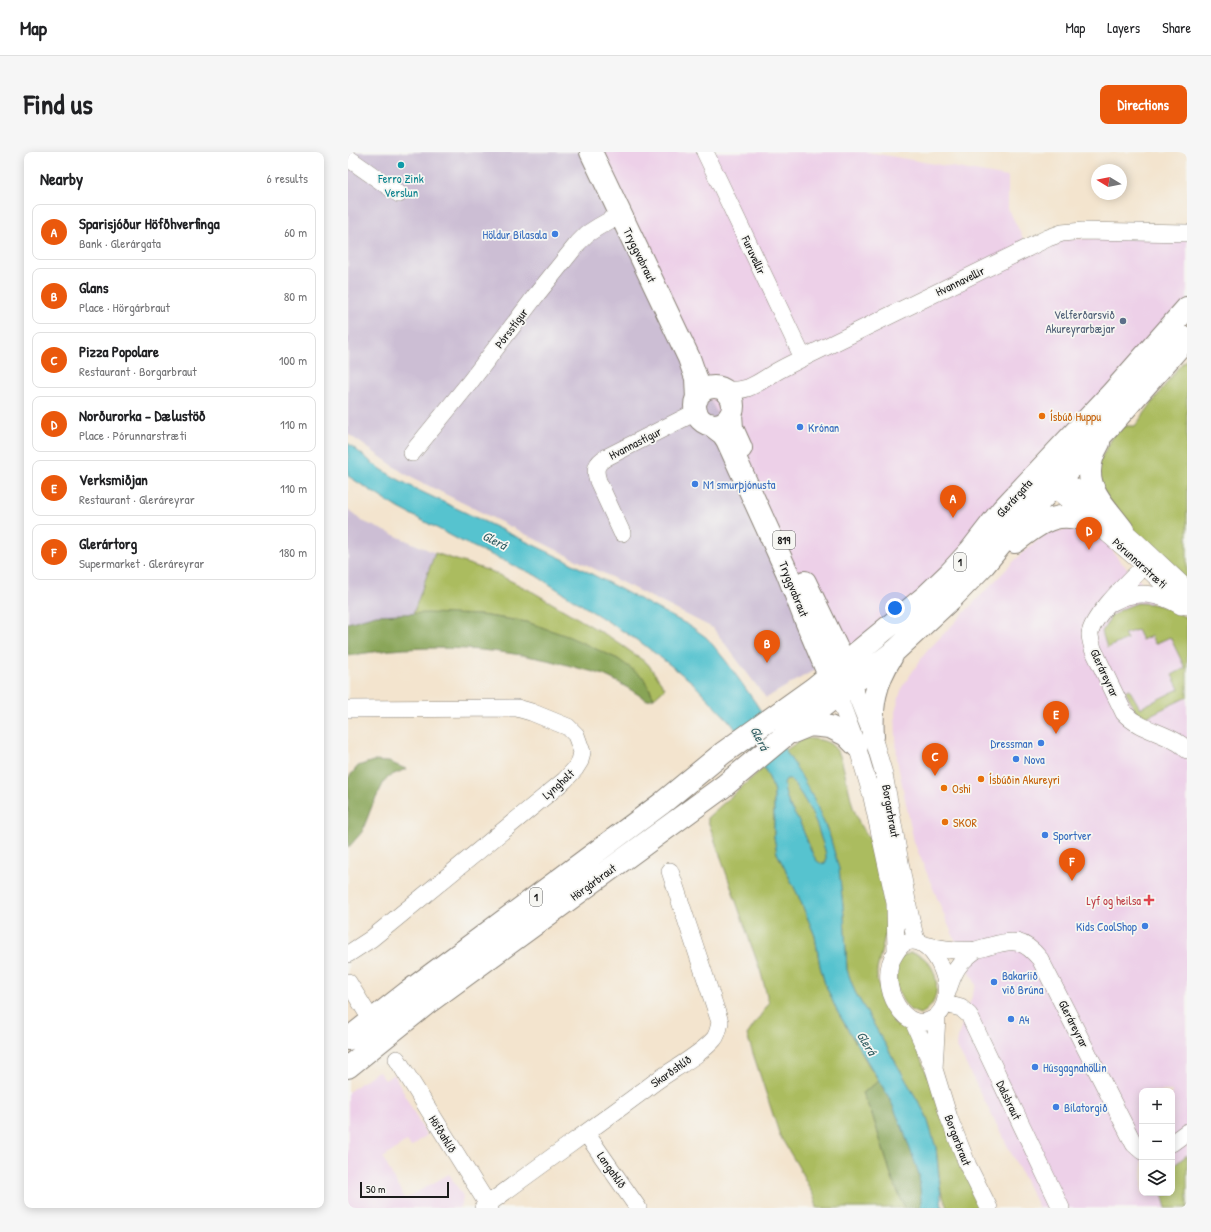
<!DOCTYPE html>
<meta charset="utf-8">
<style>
:root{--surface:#fff;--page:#f6f6f6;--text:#202124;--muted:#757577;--line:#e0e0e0;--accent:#ea580c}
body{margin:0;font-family:"Patrick Hand",sans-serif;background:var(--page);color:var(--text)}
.controls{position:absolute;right:12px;bottom:12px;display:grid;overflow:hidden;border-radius:8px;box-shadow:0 2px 10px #0003}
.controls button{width:36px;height:36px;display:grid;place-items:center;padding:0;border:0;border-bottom:1px solid var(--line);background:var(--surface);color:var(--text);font:20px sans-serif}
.compass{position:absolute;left:743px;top:12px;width:36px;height:36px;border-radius:50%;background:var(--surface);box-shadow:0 2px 10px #0003;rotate:280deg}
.scale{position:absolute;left:12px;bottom:10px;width:89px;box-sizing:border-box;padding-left:4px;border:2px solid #1c1c1c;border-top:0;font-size:11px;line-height:14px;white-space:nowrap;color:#1c1c1c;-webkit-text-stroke:3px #f6f6f2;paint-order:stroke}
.you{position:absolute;left:547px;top:456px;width:14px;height:14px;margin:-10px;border:3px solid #fff;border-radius:50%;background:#1a73e8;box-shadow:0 0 0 6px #1a73e833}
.badge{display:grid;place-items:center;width:26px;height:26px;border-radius:50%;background:var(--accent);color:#fff;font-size:13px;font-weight:700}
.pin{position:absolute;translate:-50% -33px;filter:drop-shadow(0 1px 2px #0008)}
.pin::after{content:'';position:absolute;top:21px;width:14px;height:12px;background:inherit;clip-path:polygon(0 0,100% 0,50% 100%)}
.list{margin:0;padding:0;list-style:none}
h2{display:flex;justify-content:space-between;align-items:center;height:52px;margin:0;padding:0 16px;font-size:17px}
h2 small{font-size:13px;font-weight:400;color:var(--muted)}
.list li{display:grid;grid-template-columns:26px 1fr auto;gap:12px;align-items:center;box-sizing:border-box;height:56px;margin:0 8px 8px;padding:0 8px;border:1px solid var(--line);border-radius:8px}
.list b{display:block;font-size:15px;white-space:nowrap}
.list p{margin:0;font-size:13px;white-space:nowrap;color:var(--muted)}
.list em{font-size:13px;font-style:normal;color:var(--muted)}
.icon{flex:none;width:22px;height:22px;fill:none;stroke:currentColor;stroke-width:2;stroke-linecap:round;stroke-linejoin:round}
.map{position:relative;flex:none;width:839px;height:1056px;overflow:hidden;border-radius:8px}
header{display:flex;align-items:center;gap:24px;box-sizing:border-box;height:56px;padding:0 20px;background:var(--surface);border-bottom:1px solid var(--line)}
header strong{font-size:19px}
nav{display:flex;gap:22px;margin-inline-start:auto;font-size:14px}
.intro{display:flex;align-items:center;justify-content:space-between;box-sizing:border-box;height:96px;padding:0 24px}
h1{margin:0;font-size:28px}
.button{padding:10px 18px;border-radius:8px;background:var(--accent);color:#fff;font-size:14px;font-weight:700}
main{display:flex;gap:24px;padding:0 24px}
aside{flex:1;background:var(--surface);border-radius:8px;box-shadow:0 2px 10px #0003}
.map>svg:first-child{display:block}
</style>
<header>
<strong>Map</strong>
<nav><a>Map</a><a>Layers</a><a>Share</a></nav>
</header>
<div class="intro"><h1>Find us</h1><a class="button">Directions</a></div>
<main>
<aside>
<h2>Nearby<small>6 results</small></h2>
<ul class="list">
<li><span class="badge">A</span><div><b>Sparisjóður Höfðhverfinga</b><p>Bank · Glerárgata</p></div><em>60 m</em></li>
<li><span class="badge">B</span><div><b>Glans</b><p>Place · Hörgárbraut</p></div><em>80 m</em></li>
<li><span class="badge">C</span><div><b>Pizza Popolare</b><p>Restaurant · Borgarbraut</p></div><em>100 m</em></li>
<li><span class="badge">D</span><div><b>Norðurorka - Dælustöð</b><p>Place · Þórunnarstræti</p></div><em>110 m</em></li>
<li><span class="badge">E</span><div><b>Verksmiðjan</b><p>Restaurant · Gleráreyrar</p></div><em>110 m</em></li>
<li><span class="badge">F</span><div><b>Glerártorg</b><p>Supermarket · Gleráreyrar</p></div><em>180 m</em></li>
</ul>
</aside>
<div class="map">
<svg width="839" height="1056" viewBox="0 0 839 1056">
<rect width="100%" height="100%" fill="#f6f6f2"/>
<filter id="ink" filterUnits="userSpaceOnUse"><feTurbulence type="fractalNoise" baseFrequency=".025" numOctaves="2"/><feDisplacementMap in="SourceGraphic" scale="8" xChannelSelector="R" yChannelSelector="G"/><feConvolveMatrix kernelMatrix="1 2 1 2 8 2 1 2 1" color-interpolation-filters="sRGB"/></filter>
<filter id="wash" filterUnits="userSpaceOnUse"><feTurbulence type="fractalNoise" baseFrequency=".012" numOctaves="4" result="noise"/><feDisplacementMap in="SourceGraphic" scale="16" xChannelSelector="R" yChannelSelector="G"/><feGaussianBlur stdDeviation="0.9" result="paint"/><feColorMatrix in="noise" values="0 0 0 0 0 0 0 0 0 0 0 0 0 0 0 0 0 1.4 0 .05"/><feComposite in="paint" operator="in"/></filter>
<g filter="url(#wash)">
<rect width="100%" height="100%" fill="#f3e4ce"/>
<path fill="#edd0e8" d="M 239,0 L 519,0 L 660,25 L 660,56 L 681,98 L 701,88 L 839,83 L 839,149 L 572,441 L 487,506 L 367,257 Z
M 731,376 L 759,391 L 772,409 L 800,437 L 803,451 L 763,464 L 778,488 L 776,482 L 789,478 L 803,484 L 822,485 L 837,516 L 839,516 L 839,1003 L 824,1015 L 824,939 L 794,939 L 794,1041 L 814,1041 L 818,1056 L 691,1056 L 608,893 L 613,875 L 628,833 L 599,770 L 566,690 L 549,608 L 547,560 L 554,535 L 578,500 L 675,400 L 700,380 Z
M 30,919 L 37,928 L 46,922 L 72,972 L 79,983 L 63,995 L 59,989 L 35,1006 L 57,1047 L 101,1022 L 115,1044 L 114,1050 L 111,1056 L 0,1056 L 0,940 Z"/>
<path fill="#ccbed4" d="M 0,0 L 239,0 L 367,257 L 487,506 L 418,546 L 365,476 L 57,322 L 0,282 Z
M 0,357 L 14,369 L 87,401 L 65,462 L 28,463 L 0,471 Z"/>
<path fill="#abbc5f" stroke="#646c3e" d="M 839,206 L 839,430 L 763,356 L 745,320 L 771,274 L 787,274 L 829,217 Z
M 87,401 L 145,420 L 185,440 L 265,487 L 300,512 L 317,536 L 306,546 L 302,537 L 270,507 L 222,486 L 179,470 L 133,463 L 65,462 Z
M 789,451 C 812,451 819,456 839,466 L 839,545 L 792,568 L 777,539 L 781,537 L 792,556 L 831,537 L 824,523 L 837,516 L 822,485 L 807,492 L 803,484 L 794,488 L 789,478 L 776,482 L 779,487 L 759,496 L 754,480 L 763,464 L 774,457 Z
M 455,586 C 474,588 484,587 493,606 L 505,655 L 512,673 L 522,688 L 541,753 L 541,766 L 529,818 L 529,830 L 534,837 L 541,853 L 563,884 L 636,1056 L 599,1056 L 593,1039 L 588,996 L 578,963 L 507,840 L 499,818 L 496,764 L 491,717 L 482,685 L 466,647 L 437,599 Z
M 416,615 L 423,630 L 426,640 L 426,685 L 429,701 L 450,743 L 467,784 L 472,814 L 477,832 L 489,859 L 520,912 L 531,929 L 514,941 L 524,962 L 545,1029 L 557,1056 L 469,1056 L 467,1047 L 450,1014 L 432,984 L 399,883 L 421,851 L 413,821 L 359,666 Z
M 438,626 L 442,627 L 445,630 C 458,649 467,664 473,686 C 476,694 479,702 478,711 L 474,713 L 469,709 L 465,703 L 452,671 L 441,653 L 437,640 L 436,631 Z
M 562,801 C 591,802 599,852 572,862 L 562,858 L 555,849 L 548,835 L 548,812 L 553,805 Z
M 839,1003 L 839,1056 L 818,1056 L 814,1041 L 824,1041 L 824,1015 Z"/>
<path fill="#88a456" stroke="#526039" d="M 79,461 L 133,463 L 179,470 L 222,485 L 270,507 L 295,525 L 306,546 L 299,548 C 287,541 275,532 262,526 C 253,521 241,519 230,516 C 160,495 72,490 0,504 L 0,471 L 28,463 Z
M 25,609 L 41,610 L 58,617 L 44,623 L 37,628 L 24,654 L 14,680 L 0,696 L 0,626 L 10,614 Z
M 531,929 L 542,947 L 556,980 L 571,1022 L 573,1047 L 573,1056 L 557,1056 L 545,1029 L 524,962 L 514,941 Z"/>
<path fill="#56c3cf" stroke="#397076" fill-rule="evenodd" d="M 0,291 L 27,313 L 44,324 L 68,337 L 219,409 L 344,475 L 359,486 L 378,509 L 407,550 L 451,620 L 466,647 L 482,685 L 491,717 L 496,764 L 499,818 L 507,840 L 578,963 L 588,996 L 594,1056 L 573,1056 L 573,1047 L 571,1022 L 556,980 L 542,947 L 489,859 L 477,832 L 472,814 L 467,784 L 450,743 L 429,701 L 426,685 L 426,640 L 423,630 L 416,615 L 383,571 L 344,530 L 295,492 L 187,423 L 115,390 L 45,353 L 0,324 ZM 438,627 L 442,627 L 445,630 C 458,649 467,664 473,686 C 476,694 479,702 478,711 L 474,712 L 469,709 L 465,703 L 452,671 L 441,653 L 437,640 L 436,631 Z"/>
</g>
<g filter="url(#ink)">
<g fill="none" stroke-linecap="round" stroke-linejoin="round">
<g stroke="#888075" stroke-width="18">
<path id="minor" d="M 357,0 L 455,206
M 0,6 L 51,42
M 377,238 C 400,240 408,232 426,221 C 436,215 445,211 455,206 L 700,86 L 714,81 L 735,79 L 839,81
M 64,301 L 122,230 L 189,142 L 230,91 L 239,82 L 250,75 L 273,62
M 702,324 L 713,326 L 725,334 L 789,390 L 839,437
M 696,328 L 789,407 L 839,454
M 274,381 L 250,329 C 246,317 248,311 259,305 L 348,260
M 805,405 C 790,421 744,462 742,482 C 742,487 744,492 745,497 L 776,561 C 791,577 811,579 829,590 C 833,592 836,595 839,598
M 765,450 C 787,437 812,441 833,454
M 504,532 L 525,585 L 536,622 L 560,754 L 568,789
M 490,543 L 509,594 L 523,641 L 547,751 L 548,799
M 0,557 L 169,556 L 183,560 L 220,575 L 228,583 L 234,600 L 232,609 L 227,617 L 217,628 L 23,787 L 0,802
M 577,793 C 593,797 610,799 627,798 C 632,797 637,795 642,794 C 665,787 676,787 692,807 L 786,992 L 794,999
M 0,830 L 24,869 L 26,880
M 599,841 C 606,819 609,812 628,798
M 598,852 L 613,856 L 621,863 L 713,1056
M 565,869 L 586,917 L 601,966 L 620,1014 L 641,1056
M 49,907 L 142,1056
M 586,917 L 589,864 C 615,840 582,774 555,792 C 552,794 549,799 547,802 C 527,831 558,890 589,864
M 238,981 L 290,1056
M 824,991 L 839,980
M 135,1056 C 192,1013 250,973 307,930 C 325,917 352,903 366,887 C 370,882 371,876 372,870 L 322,719"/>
</g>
<g stroke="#888075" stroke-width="24">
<path id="major" d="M 243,0 L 341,206 L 348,226 L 349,247
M347 254a19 19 0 1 1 38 0a19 19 0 1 1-38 0Z
M 383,262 L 384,276 L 393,296
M 362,272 L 375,282 L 379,288 L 439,420 L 456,464 L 488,540
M 457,430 L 496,511 L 503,529"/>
</g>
<g stroke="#888075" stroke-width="24">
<path id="highway" d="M 751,291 C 728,330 753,348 775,378
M 667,390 C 695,368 712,356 747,372
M 445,580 L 462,573 L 482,575 L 498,583 L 509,594
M 525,585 C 523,553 527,531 544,504
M 0,887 L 60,840 L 313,652 L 375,601 L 466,536 L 578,444 L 601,422 L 623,398 L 654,358 L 764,241 L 839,156
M 0,915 L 82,849 L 376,634 L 440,581 L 548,498 L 604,446 L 636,413 L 664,379 L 761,275 L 839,186"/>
</g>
<use href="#minor" stroke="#fff" stroke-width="17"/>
<use href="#major" stroke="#fff" stroke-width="22"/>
<use href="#highway" stroke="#fff" stroke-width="22"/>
</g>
</g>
<circle fill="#0f9aa8" stroke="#f6f6f2" stroke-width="1.5" cx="53" cy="13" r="4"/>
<g fill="#3f7fe0" stroke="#f6f6f2" stroke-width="1.5">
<circle cx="207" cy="82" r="4"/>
<circle cx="452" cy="275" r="4"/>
<circle cx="347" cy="332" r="4"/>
<circle cx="693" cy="591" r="4"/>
<circle cx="668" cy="607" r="4"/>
<circle cx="697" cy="683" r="4"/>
<circle cx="797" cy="774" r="4"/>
<circle cx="646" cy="830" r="4"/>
<circle cx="663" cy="867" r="4"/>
<circle cx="687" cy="915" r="4"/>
<circle cx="708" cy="955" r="4"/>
</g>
<circle fill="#5c6f8a" stroke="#f6f6f2" stroke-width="1.5" cx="775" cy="169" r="4"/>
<g fill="#e8710a" stroke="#f6f6f2" stroke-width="1.5">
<circle cx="694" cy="264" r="4"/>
<circle cx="633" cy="627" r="4"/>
<circle cx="596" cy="636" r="4"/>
<circle cx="597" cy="670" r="4"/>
</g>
<path fill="#e0444e" stroke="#f6f6f2" stroke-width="1.5" d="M799 742h4v4h4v4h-4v4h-4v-4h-4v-4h4z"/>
<g text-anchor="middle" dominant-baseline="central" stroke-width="3.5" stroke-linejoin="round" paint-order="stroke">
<g fill="#f6f6f2" stroke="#5d5d5c" stroke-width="1">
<rect x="425" y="379" width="22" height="18" rx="3"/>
<rect x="606" y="401" width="12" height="18" rx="3"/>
<rect x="182" y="736" width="12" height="18" rx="3"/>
</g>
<g font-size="11" font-weight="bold" fill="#1c1c1c">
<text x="436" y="388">819</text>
<text x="612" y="410">1</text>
<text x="188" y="745">1</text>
</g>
<g font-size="12" fill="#0d838f" stroke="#f6f6f2">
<text x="53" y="26">Ferro Zink<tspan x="53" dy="14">Verslun</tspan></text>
</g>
<g font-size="12" fill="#366cbe" stroke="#f6f6f2" text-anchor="start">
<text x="199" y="82" text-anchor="end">Höldur Bílasala</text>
<text x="460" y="275">Krónan</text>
<text x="355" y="332">N1 smurþjónusta</text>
<text x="685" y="591" text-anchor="end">Dressman</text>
<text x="676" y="607">Nova</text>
<text x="705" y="683">Sportver</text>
<text x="789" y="774" text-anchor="end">Kids CoolShop</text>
<text x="654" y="823">Bakaríið<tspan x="654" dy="14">við Brúna</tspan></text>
<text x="671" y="867">A4</text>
<text x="695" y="915">Húsgagnahöllin</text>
<text x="716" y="955">Bílatorgið</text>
</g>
<g font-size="12" fill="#1c1c1c" stroke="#f6f6f2">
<text transform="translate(292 103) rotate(64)">Tryggvabraut</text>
<text transform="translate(406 103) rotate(65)">Furuvellir</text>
<text transform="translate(612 129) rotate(-26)">Hvannavellir</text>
<text transform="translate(163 176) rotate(-53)">Þórsstígur</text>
<text transform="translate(287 291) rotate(-27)">Hvannastígur</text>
<text transform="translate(666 346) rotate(-48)">Glerárgata</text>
<text transform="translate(792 411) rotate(42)">Þórunnarstræti</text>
<text transform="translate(446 437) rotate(68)">Tryggvabraut</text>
<text transform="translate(757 521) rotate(65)">Gleráreyrar</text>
<text transform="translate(210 632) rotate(-42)">Lyngholt</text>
<text transform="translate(543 659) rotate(80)">Borgarbraut</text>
<text transform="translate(245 730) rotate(-36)">Hörgárbraut</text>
<text transform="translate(726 872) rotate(63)">Gleráreyrar</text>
<text transform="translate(323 919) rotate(-35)">Skarðshlíð</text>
<text transform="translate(661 948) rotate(64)">Dalsbraut</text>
<text transform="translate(95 982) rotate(58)">Höfðahlíð</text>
<text transform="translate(610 988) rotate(69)">Borgarbraut</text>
<text transform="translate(264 1018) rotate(55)">Langahlíð</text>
</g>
<g font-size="12" fill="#4e5e75" stroke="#f6f6f2" text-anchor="end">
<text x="767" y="162">Velferðarsvið<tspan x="767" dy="14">Akureyrarbæjar</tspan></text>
</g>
<g font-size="12" fill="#c56008" stroke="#f6f6f2" text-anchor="start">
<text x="702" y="264">Ísbúð Huppu</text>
<text x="641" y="627">Ísbúðin Akureyri</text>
<text x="604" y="636">Oshi</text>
<text x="605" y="670">SKOR</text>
</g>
<g font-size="12" fill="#be3a42" stroke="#f6f6f2" text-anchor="end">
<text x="793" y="748">Lyf og heilsa</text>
</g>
<g font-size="13" font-style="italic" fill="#335f64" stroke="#f6f6f2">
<text transform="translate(147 388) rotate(27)">Glerá</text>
<text transform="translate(412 586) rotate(63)">Glerá</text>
<text transform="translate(519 891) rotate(58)">Glerá</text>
</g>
</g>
</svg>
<div class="controls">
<button>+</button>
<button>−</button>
<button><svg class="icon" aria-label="layers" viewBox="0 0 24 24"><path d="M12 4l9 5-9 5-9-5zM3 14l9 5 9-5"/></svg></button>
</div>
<svg class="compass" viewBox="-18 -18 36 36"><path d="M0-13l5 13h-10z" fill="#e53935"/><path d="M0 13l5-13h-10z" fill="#757577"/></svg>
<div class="scale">50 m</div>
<div class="you"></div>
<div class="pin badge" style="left:605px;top:366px">A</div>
<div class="pin badge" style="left:419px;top:511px">B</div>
<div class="pin badge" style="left:587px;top:624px">C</div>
<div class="pin badge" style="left:741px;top:398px">D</div>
<div class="pin badge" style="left:708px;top:582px">E</div>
<div class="pin badge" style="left:724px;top:729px">F</div>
</div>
</main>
